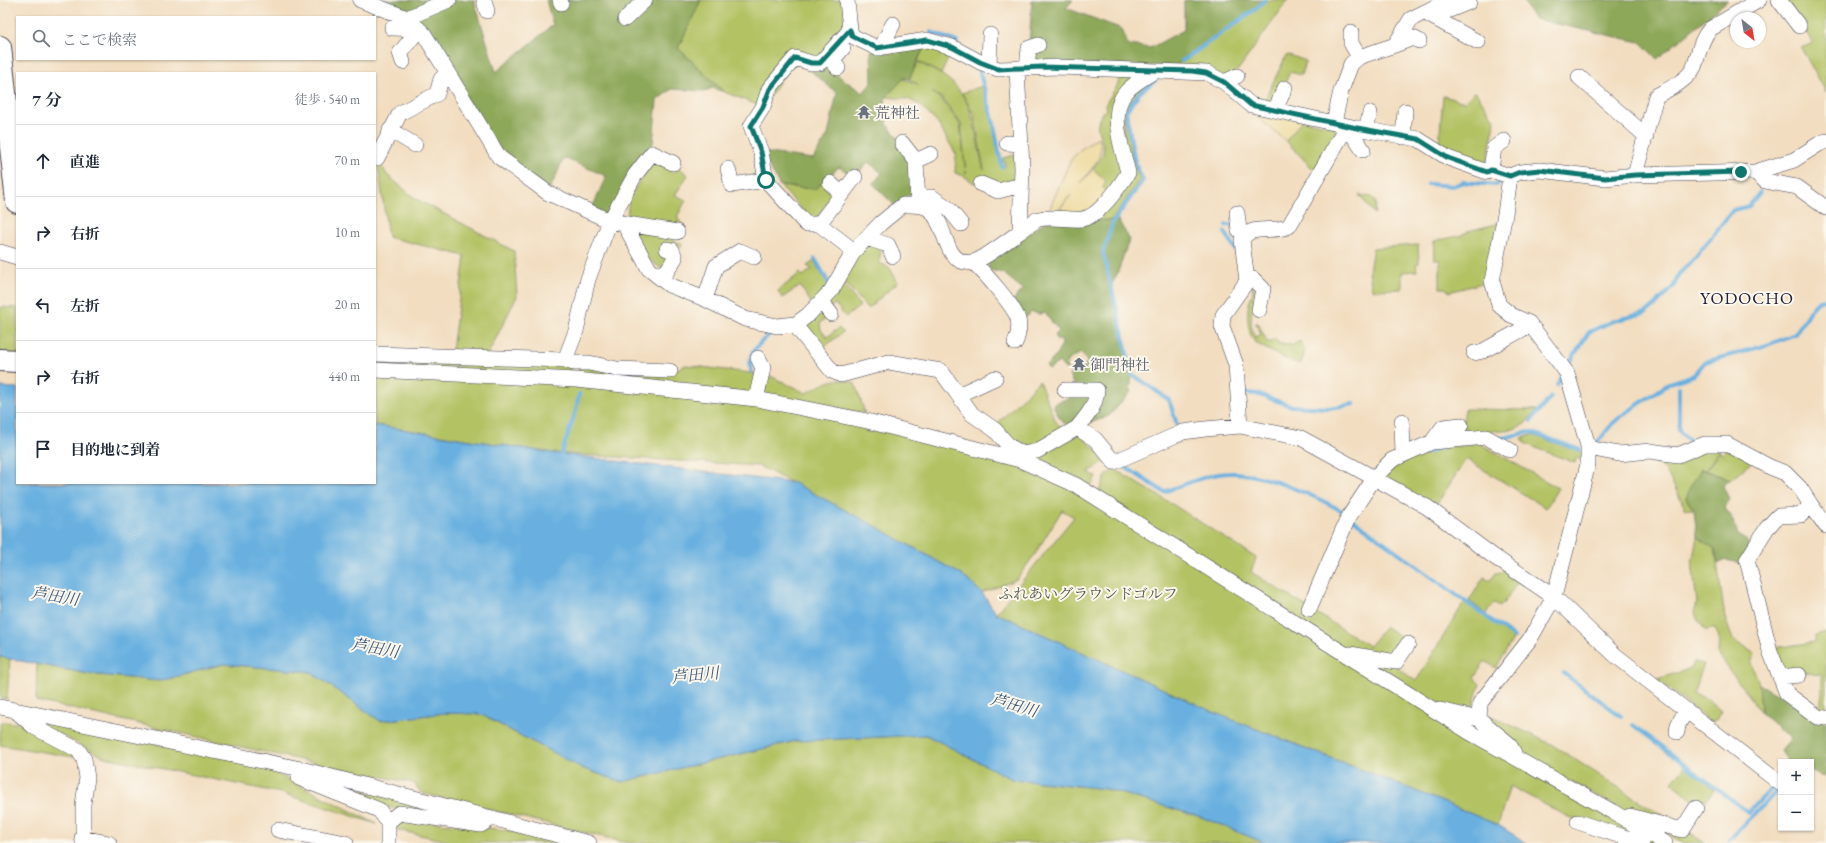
<!DOCTYPE html>
<html lang="ja">
<meta charset="utf-8">
<style>
:root{--surface:#fff;--page:#f6f6f7;--text:#1f2937;--muted:#747a83;--line:#e0e1e3}
body{margin:0;font-family:"EB Garamond","Noto Serif JP",serif;background:var(--page);color:var(--text)}
.controls{position:absolute;right:12px;bottom:12px;display:grid;overflow:hidden;border-radius:0px;box-shadow:0 1px 3px #0004}
.controls button{width:36px;height:36px;display:grid;place-items:center;padding:0;border:0;border-bottom:1px solid var(--line);background:var(--surface);color:var(--text);font:20px sans-serif}
.compass{position:absolute;left:1730px;top:12px;width:36px;height:36px;border-radius:50%;background:var(--surface);box-shadow:0 1px 3px #0004;rotate:149deg}
.stop{position:absolute;width:12px;height:12px;margin:-9px;border:3px solid #0f766e;border-radius:50%;background:#fff}
.stop.end{background:#0f766e;border-color:#fff;box-shadow:0 1px 4px #0008}
.list{margin:0;padding:0;list-style:none}
h2{display:flex;justify-content:space-between;align-items:center;height:52px;margin:0;padding:0 16px;font-size:17px}
h2 small{font-size:13px;font-weight:400;color:var(--muted)}
.list li{display:grid;grid-template-columns:26px 1fr auto;gap:12px;align-items:center;box-sizing:border-box;height:72px;padding:0 16px;border-top:1px solid var(--line)}
.list b{display:block;font-size:15px;white-space:nowrap}
.list em{font-size:13px;font-style:normal;color:var(--muted)}
.icon{flex:none;width:22px;height:22px;fill:none;stroke:currentColor;stroke-width:2;stroke-linecap:round;stroke-linejoin:round}
.map{position:relative;flex:none;width:1826px;height:843px;overflow:hidden}
.search{position:absolute;background:var(--surface);box-shadow:0 1px 3px #0004;left:16px;top:16px;width:360px;height:44px;display:flex;align-items:center;gap:10px;box-sizing:border-box;padding:0 14px;border-radius:0px;color:var(--muted);font-size:15px}
.panel{position:absolute;background:var(--surface);box-shadow:0 1px 3px #0004;left:16px;top:72px;width:360px;height:412px;border-radius:0px}
.map>svg:first-child{display:block}
</style>
<div class="map">
<svg width="1826" height="843" viewBox="0 0 1826 843">
<rect width="100%" height="100%" fill="#fbf7ec"/>
<filter id="ink" filterUnits="userSpaceOnUse"><feTurbulence type="fractalNoise" baseFrequency=".025" numOctaves="2"/><feDisplacementMap in="SourceGraphic" scale="8" xChannelSelector="R" yChannelSelector="G"/><feConvolveMatrix kernelMatrix="1 2 1 2 8 2 1 2 1" color-interpolation-filters="sRGB"/></filter>
<filter id="wash" filterUnits="userSpaceOnUse"><feTurbulence type="fractalNoise" baseFrequency=".012" numOctaves="4" result="noise"/><feDisplacementMap in="SourceGraphic" scale="16" xChannelSelector="R" yChannelSelector="G"/><feGaussianBlur stdDeviation="0.9" result="paint"/><feColorMatrix in="noise" values="0 0 0 0 0 0 0 0 0 0 0 0 0 0 0 0 0 1.4 0 .05"/><feComposite in="paint" operator="in"/></filter>
<g filter="url(#wash)">
<rect width="100%" height="100%" fill="#f2ddc0"/>
<path fill="#b3c264" stroke="#6a7250" fill-rule="evenodd" d="M 701,0 L 847,0 L 850,30 L 820,63 L 795,58 L 763,107 L 724,92 L 678,48 Z
M 1265,0 L 1288,0 L 1238,70 L 1225,78 L 1175,66 L 1257,8 Z
M 1785,0 L 1826,0 L 1826,92 L 1801,48 L 1813,43 Z
M 924,47 L 951,53 L 941,74 L 918,61 Z
M 1289,55 L 1306,61 L 1301,75 L 1290,72 L 1275,105 L 1263,103 L 1286,56 Z
M 918,62 C 926,67 937,71 945,77 C 977,99 974,137 984,170 L 974,115 L 962,93 L 982,86 L 993,123 L 1001,167 L 1005,166 L 1003,158 L 1018,154 L 1017,183 L 997,187 L 986,182 L 974,183 L 964,176 L 955,173 L 956,154 L 938,124 L 920,105 L 908,99 L 885,97 L 903,79 L 918,84 L 909,79 ZM 932,92 L 943,99 L 961,124 L 966,174 L 960,124 L 942,100 Z
M 1120,73 L 1144,74 L 1120,92 L 1126,174 L 1110,195 L 1103,188 L 1106,181 L 1093,169 C 1095,165 1100,160 1102,156 C 1109,138 1086,131 1106,109 L 1105,105 L 1118,84 Z
M 1155,77 L 1138,92 L 1124,110 L 1133,164 L 1140,179 L 1112,220 L 1087,221 L 1121,192 L 1125,140 L 1123,100 Z
M 1475,91 L 1495,121 L 1487,162 L 1472,162 L 1446,153 L 1447,148 L 1439,143 L 1443,96 L 1465,102 Z
M 1302,120 L 1335,127 L 1336,132 L 1314,170 L 1286,141 Z
M 377,158 L 387,175 L 416,199 L 514,251 L 517,296 L 486,358 L 573,363 L 570,380 L 756,399 L 933,438 L 1098,493 L 1106,476 L 1114,469 L 1169,502 L 1256,558 L 1251,572 L 1369,646 L 1385,627 L 1402,638 L 1395,656 L 1386,659 L 1416,681 L 1465,601 L 1514,637 L 1496,668 L 1485,661 L 1474,678 L 1480,684 L 1473,705 L 1518,759 L 1658,843 L 1616,843 L 1619,837 L 1578,822 L 1510,786 L 1498,825 L 1416,791 L 1220,715 L 996,613 L 1074,517 L 1062,510 L 1035,554 L 1017,579 L 982,593 L 962,575 L 877,527 L 759,466 L 553,453 L 375,425 L 375,354 L 451,357 L 465,256 L 388,237 Z
M 655,159 L 673,173 L 679,168 L 688,175 L 675,195 L 686,200 L 677,217 L 685,229 L 638,222 L 627,218 L 629,197 Z
M 828,177 L 835,190 L 814,222 L 780,186 L 815,189 Z
M 1359,195 L 1372,197 L 1376,202 L 1375,214 Z
M 1500,223 L 1486,282 L 1449,292 L 1446,288 L 1440,288 L 1440,260 L 1435,260 L 1434,241 L 1459,236 L 1472,230 Z
M 630,230 L 655,234 L 682,243 L 681,248 L 674,243 L 671,258 L 662,269 L 648,259 Z
M 866,238 L 882,243 L 879,263 L 889,267 L 898,282 L 868,309 L 839,276 Z
M 1418,245 L 1419,263 L 1416,264 L 1417,271 L 1402,272 L 1402,289 L 1372,290 L 1369,271 L 1373,248 Z
M 814,261 L 829,286 L 812,304 L 800,286 L 782,298 L 778,291 L 800,273 L 803,276 L 812,269 L 807,266 Z
M 843,284 L 860,306 L 846,317 L 835,304 L 830,307 L 826,302 Z
M 1252,285 L 1257,293 C 1252,308 1248,322 1255,338 L 1261,334 L 1256,324 L 1257,322 L 1268,343 L 1276,339 L 1278,343 L 1286,345 L 1290,344 L 1291,346 L 1300,341 L 1305,350 L 1301,364 C 1292,363 1260,347 1254,341 C 1248,333 1247,318 1248,308 C 1249,300 1255,294 1252,285 Z
M 822,306 L 829,315 L 820,323 L 821,330 L 827,337 L 839,328 L 843,332 L 823,348 L 829,355 L 825,357 L 800,324 Z
M 0,307 L 17,308 L 17,361 L 0,360 Z
M 686,365 L 758,374 L 753,394 L 578,375 L 579,367 L 664,375 Z
M 768,375 L 806,393 C 824,384 836,374 855,384 L 865,413 L 763,395 Z
M 1039,381 L 1056,422 L 1066,431 L 1024,449 L 994,427 Z
M 1465,409 L 1537,410 L 1525,424 L 1514,429 L 1461,434 Z
M 1079,434 L 1107,460 L 1089,472 L 1096,477 L 1090,488 L 1037,461 L 1036,455 Z
M 1532,435 L 1581,452 L 1582,460 L 1576,458 L 1575,463 L 1526,444 L 1522,438 Z
M 1479,443 L 1558,488 L 1546,508 L 1466,459 L 1437,504 L 1433,501 L 1429,505 L 1385,478 L 1388,476 L 1385,474 L 1410,458 L 1443,448 Z
M 1708,448 L 1720,450 L 1705,470 L 1701,469 L 1686,499 L 1694,510 L 1685,508 L 1665,469 L 1651,462 L 1645,454 Z
M 1725,448 L 1753,461 L 1730,480 L 1706,470 L 1720,451 L 1721,454 L 1724,453 Z
M 1697,537 L 1715,549 L 1725,618 L 1733,640 L 1755,654 L 1751,663 L 1759,684 L 1761,713 L 1718,654 L 1719,637 L 1714,627 L 1706,632 L 1694,613 L 1697,603 L 1692,563 Z
M 1506,567 L 1547,601 L 1518,582 L 1502,605 L 1500,607 L 1494,603 L 1486,614 L 1469,601 L 1484,577 L 1490,581 L 1496,573 L 1502,572 Z
M 1826,632 L 1826,713 L 1819,712 L 1822,694 L 1822,674 L 1799,672 L 1783,674 L 1774,648 L 1815,642 L 1815,635 Z
M 0,657 L 10,659 L 7,699 L 0,698 Z
M 1693,662 L 1704,664 L 1693,694 L 1706,698 L 1721,711 L 1716,720 L 1710,722 L 1657,679 L 1690,669 Z
M 37,664 L 89,674 L 160,681 L 223,664 L 311,672 L 380,721 L 445,713 L 480,714 L 584,769 L 622,782 L 796,741 L 926,735 L 1012,779 L 1106,789 L 1201,817 L 1265,843 L 628,843 L 421,793 L 414,783 C 287,759 162,728 36,701 Z
M 1483,712 L 1551,744 L 1705,843 L 1684,843 L 1538,764 L 1510,742 Z
M 43,721 L 269,767 L 281,776 L 377,824 L 281,793 L 104,757 L 43,726 Z
M 0,722 L 19,723 L 73,751 L 74,757 L 0,745 Z
M 1685,766 L 1714,789 L 1702,807 L 1672,783 Z
M 310,776 L 470,820 L 387,807 Z
M 403,819 L 507,830 L 564,843 L 456,843 L 397,830 L 394,823 Z"/>
<path fill="#8ea85a" stroke="#58654a" d="M 360,0 L 474,0 L 496,72 L 553,25 L 546,0 L 701,0 L 678,48 L 724,92 L 713,88 L 704,91 L 672,89 L 657,100 L 652,153 L 610,221 L 591,211 L 606,176 L 564,158 L 548,193 L 499,157 L 424,34 Z
M 1032,0 L 1073,0 L 1066,8 L 1122,29 L 1128,45 L 1150,48 L 1184,30 L 1184,0 L 1265,0 L 1257,8 L 1175,66 L 1028,63 Z
M 1523,0 L 1728,0 L 1657,59 L 1640,42 L 1534,19 Z
M 924,47 L 909,79 L 904,78 L 885,98 L 887,124 L 916,161 L 917,192 L 898,209 L 873,184 L 882,173 L 868,162 L 855,177 L 839,167 L 815,189 L 780,186 L 761,152 L 813,159 L 828,135 L 837,93 L 795,58 L 820,63 L 863,93 L 872,82 L 871,51 Z
M 1118,220 L 1130,240 C 1122,254 1121,271 1111,285 L 1132,373 L 1130,393 L 1109,416 L 1082,426 L 1101,396 L 1074,386 L 1069,375 L 1085,368 L 1084,365 L 1088,363 L 1081,353 L 1068,360 L 1066,365 L 1068,368 L 1065,369 L 1059,362 L 1049,369 L 1046,366 L 1056,356 L 1062,344 L 1061,340 L 1057,340 L 1054,336 L 1059,331 L 1045,313 L 1038,314 L 1032,312 L 1025,318 L 1013,302 L 1018,294 L 1024,290 L 1003,273 L 990,270 L 987,260 L 1046,221 Z
M 1077,393 L 1094,398 L 1069,427 L 1060,419 L 1053,405 C 1061,399 1069,400 1077,393 Z
M 1701,469 L 1730,480 L 1723,486 L 1729,499 L 1725,508 L 1733,521 L 1738,535 C 1754,540 1748,553 1740,563 L 1726,560 L 1718,563 L 1715,549 L 1697,537 L 1694,510 L 1686,499 L 1689,489 Z
M 1759,684 L 1826,722 L 1826,777 L 1820,776 L 1811,771 L 1811,762 L 1786,762 L 1787,760 L 1781,751 L 1791,739 L 1761,713 Z"/>
<path fill="#eeda9e" stroke="#887e6c" d="M 1253,109 L 1302,120 L 1286,141 L 1256,116 Z
M 1098,137 C 1107,155 1091,168 1081,183 L 1093,169 L 1106,181 L 1103,188 L 1110,195 L 1095,209 L 1062,216 L 1063,210 L 1060,208 L 1071,195 L 1055,214 L 1047,215 L 1070,161 L 1080,150 Z"/>
<path fill="#69b0e0" stroke="#46698e" d="M 0,387 L 17,388 L 17,483 L 375,483 L 375,425 L 553,453 L 794,483 L 877,527 L 962,575 L 982,593 L 996,613 L 1220,715 L 1416,791 L 1498,825 L 1527,843 L 1265,843 L 1201,817 L 1106,789 L 1012,779 L 926,735 L 796,741 L 622,782 L 584,769 L 480,714 L 445,713 L 380,721 L 311,672 L 223,664 L 160,681 L 89,674 L 0,657 Z"/>
<g fill="none" stroke-linecap="round" stroke-linejoin="round">
<path stroke="#69b0e0" stroke-width="4" d="M 931,32 L 957,42
M 1182,61 L 1257,8 L 1265,0
M 979,70 L 993,120 L 1002,167
M 1157,79 L 1139,93 L 1126,111 L 1135,163 L 1143,180 L 1113,222 L 1103,252 L 1132,374 L 1169,400 L 1178,428
M 1428,184 L 1453,186 L 1463,182 L 1496,185 L 1503,182
M 1226,225 L 1235,226
M 1225,232 L 1237,252
M 815,259 L 830,285
M 1566,368 L 1589,332 L 1613,321 L 1645,313 L 1655,306 L 1674,286 L 1678,275 L 1694,259 L 1733,210 L 1749,206 L 1760,192
M 752,372 C 745,355 758,345 770,334
M 1557,385 L 1562,374
M 1679,387 L 1679,431 L 1695,445
M 1245,393 L 1257,394 L 1292,406 L 1329,408 L 1354,404
M 1531,421 L 1551,397
M 1498,439 L 1530,432 L 1580,450
M 1598,442 L 1612,424 L 1623,415 L 1670,383 L 1694,375 L 1705,362 L 1767,345 L 1795,334 L 1810,310 L 1819,301 L 1826,300
M 1425,453 L 1441,448
M 560,458 L 576,410 L 579,394
M 1119,463 L 1164,492 C 1185,485 1206,474 1229,473 C 1259,471 1321,498 1347,514
M 1351,518 L 1514,637
M 1563,673 L 1621,716
M 1633,725 L 1749,813
M 1749,812 L 1775,785 L 1774,784
M 1729,840 L 1780,788"/>
</g>
</g>
<g filter="url(#ink)">
<g fill="none" stroke-linecap="round" stroke-linejoin="round">
<g stroke="#413e4f" stroke-width="16">
<path id="street" d="M 360,0 L 407,18 L 424,34 L 499,157 L 548,193 L 610,221 L 624,224 L 649,269 L 669,285 L 705,299 L 745,319 L 777,326 L 796,324 L 808,315 L 831,291 L 854,251 L 881,223 L 903,205 C 912,205 924,204 930,210 C 948,225 943,267 973,262 C 984,260 1025,227 1038,219 C 1053,216 1067,220 1082,219 C 1099,217 1119,187 1128,173 C 1123,149 1107,112 1127,91 C 1134,83 1145,77 1155,71
M 484,0 L 487,11
M 560,0 L 561,3
M 847,0 L 850,30 L 852,36 L 877,48 L 927,40 L 952,47 L 980,62 L 998,69 L 1059,67 L 1207,73 L 1224,82 L 1251,105 L 1357,128 L 1418,139 L 1448,158 L 1487,172 L 1491,170 L 1510,176 L 1520,172 L 1540,170 L 1605,178 L 1635,175 L 1755,172 L 1765,181 L 1797,187 L 1826,208
M 1779,0 L 1799,26
M 1438,11 L 1447,11 L 1469,2
M 1425,13 L 1478,42
M 407,18 L 449,0
M 625,19 L 645,0
M 392,28 L 419,29
M 850,30 L 820,63 L 811,63 L 795,58 L 769,89 L 763,107 L 751,126 L 761,152 L 766,180 L 806,224 L 819,224 L 854,251
M 1351,32 L 1351,43 L 1359,57
M 1395,45 L 1413,38 L 1419,41
M 881,48 L 893,24
M 403,62 L 400,53 L 419,29
M 989,66 L 990,35
M 838,68 L 832,61 L 843,48
M 1027,68 L 1029,48 L 1038,45
M 1017,69 L 1022,168 L 1020,230
M 1579,77 L 1646,136
M 1224,82 L 1237,76
M 1275,110 L 1285,88
M 1334,122 L 1341,91 L 1351,64 L 1359,57 L 1395,45 L 1411,19 L 1449,0
M 390,130 L 415,145
M 1366,130 L 1370,113
M 1403,137 L 1405,111
M 902,143 L 916,161 L 918,205
M 1007,143 L 1021,144
M 377,158 L 400,113 L 437,94 L 441,79 L 448,73
M 916,161 L 931,154
M 728,169 L 732,185 L 766,180
M 1491,170 L 1494,148 L 1504,141
M 1755,172 L 1794,160 L 1819,144 L 1826,141
M 1635,175 L 1656,96 C 1669,89 1687,81 1694,67 C 1699,54 1700,40 1710,29 L 1759,0
M 830,183 L 842,194
M 981,184 L 998,191 L 1021,185
M 918,197 L 932,197 L 948,208 L 961,224
M 1237,213 L 1239,230 L 1244,235
M 621,223 L 677,232
M 819,224 L 855,177
M 866,238 L 888,245 L 893,256
M 0,252 L 17,257
M 973,262 C 983,271 1015,307 1018,319 C 1020,328 1018,336 1015,343
M 657,275 L 667,271 L 675,258 L 672,250 L 667,249
M 1247,281 L 1253,279 L 1263,289 L 1259,310
M 705,299 L 716,266 L 740,251 L 754,257
M 821,301 L 831,314
M 794,324 L 832,371 L 841,375 L 889,362 L 941,371 L 972,414 L 995,430 L 1009,446 L 1023,454 L 1021,460
M 1474,353 L 1483,351 L 1530,325
M 375,354 L 565,360 L 573,363 L 589,363 L 617,369 L 670,371
M 565,360 L 576,331 L 588,279 L 610,221 L 635,175 L 652,153 L 673,163
M 375,370 L 576,380 L 757,399 L 867,421 L 1020,460 L 1076,485 L 1092,495 L 1469,732 L 1613,812 L 1665,843
M 1065,390 L 1097,390 C 1096,406 1087,416 1077,428
M 958,395 L 995,378
M 756,399 L 763,368 L 758,358
M 1402,421 L 1403,455
M 1240,426 L 1236,365 L 1222,326 L 1223,315 L 1247,281 L 1242,240 C 1250,223 1275,234 1289,226 L 1347,126 L 1363,150
M 1432,442 L 1486,437 L 1510,450
M 1588,448 L 1619,454 L 1650,451 L 1678,455 L 1705,444 L 1727,444 L 1770,467 L 1785,473 L 1800,488 L 1811,505
M 1023,454 L 1037,451 L 1077,428 L 1095,439 L 1114,462 L 1183,432 L 1205,429 L 1240,426 L 1301,438 L 1427,507 L 1493,556 L 1554,597 L 1615,655 L 1781,784
M 1826,526 L 1811,505 L 1801,515 L 1778,516 L 1767,528 L 1747,560 L 1770,651 L 1787,694 L 1818,717 L 1826,718
M 1309,609 L 1348,518 L 1375,477 L 1392,460 L 1432,442 L 1443,427 L 1461,425
M 1350,654 L 1396,662 L 1408,644
M 1780,677 L 1799,675
M 0,707 L 301,769 L 589,843
M 1440,710 L 1479,719 L 1509,744 L 1514,753
M 17,712 L 34,727 L 78,750 L 84,759 L 87,778 L 83,804 L 83,843
M 1479,719 L 1480,703 L 1530,639 L 1554,597 L 1588,464 L 1588,446 L 1567,373 L 1529,323 L 1511,315 L 1499,305 L 1492,281 L 1505,214 L 1510,176
M 1677,732 L 1678,725 L 1686,710
M 301,769 L 299,778 L 379,810 L 388,822 L 399,813 L 481,825 L 492,818
M 1630,816 L 1682,830 L 1696,808
M 1578,822 L 1642,843
M 278,830 L 346,843
M 82,838 L 109,843
M 388,843 L 388,822"/>
</g>
<g stroke="#413e4f" stroke-width="24">
<path id="secondary" d="M 0,360 L 17,361"/>
</g>
<g stroke="#413e4f" stroke-width="24">
<path id="primary" d="M 0,47 L 17,202"/>
</g>
<use href="#street" stroke="#fff" stroke-width="15"/>
<use href="#secondary" stroke="#fff" stroke-width="22"/>
<use href="#primary" stroke="#fff" stroke-width="22"/>
</g>
</g>
<g fill="none" stroke-linecap="round" stroke-linejoin="round" filter="url(#ink)">
<path stroke="#0f766e" stroke-width="5" d="M 766,180 L 761,152 L 751,126 L 763,107 L 770,89 L 795,58 L 811,63 L 820,63 L 850,30 L 852,36 L 877,48 L 927,40 L 952,47 L 980,62 L 998,69 L 1042,67 L 1192,71 L 1206,73 L 1224,82 L 1251,105 L 1357,128 L 1418,139 L 1448,158 L 1487,172 L 1491,170 L 1510,176 L 1520,172 L 1540,170 L 1605,178 L 1635,175 L 1741,172"/>
</g>
<defs>
<g id="temple-bare" transform="scale(1.08)"><path d="M0-6L5-2H3V0L6.5 2.5H4V6H1.5V3h-3V6H-4V2.5H-6.5L-3 0V-2H-5Z" fill="#6b7280" stroke="#fbf7ec" stroke-width="2.5" paint-order="stroke"/></g>
</defs>
<g fill-rule="evenodd">
<use href="#temple-bare" x="864" y="112"/>
<use href="#temple-bare" x="1079" y="364"/>
</g>
<g text-anchor="middle" dominant-baseline="central" stroke-width="4" stroke-linejoin="round" paint-order="stroke">
<g font-size="15" fill="#5b616d" stroke="#fbf7ec" text-anchor="start">
<text x="875" y="112">荒神社</text>
<text x="1090" y="364">御門神社</text>
</g>
<g font-size="15" fill="#555a49" stroke="#fbf7ec">
<text x="1088" y="593">ふれあいグラウンドゴルフ</text>
</g>
<g font-size="16" font-style="italic" fill="#3e5b7d" stroke="#fbf7ec">
<text transform="translate(55 596) rotate(9)">芦田川</text>
<text transform="translate(375 648) rotate(10)">芦田川</text>
<text transform="translate(695 675) rotate(-6)">芦田川</text>
<text transform="translate(1014 705) rotate(16)">芦田川</text>
</g>
<g font-size="17" letter-spacing="1" fill="#22223b" stroke="#fbf7ec">
<text x="1747" y="298">YODOCHO</text>
</g>
</g>
</svg>
<div class="controls">
<button>+</button>
<button>−</button>
</div>
<svg class="compass" viewBox="-18 -18 36 36"><path d="M0-13l5 13h-10z" fill="#e53935"/><path d="M0 13l5-13h-10z" fill="#747a83"/></svg>
<div class="stop" style="left:766px;top:180px"></div>
<div class="stop end" style="left:1741px;top:172px"></div>
<div class="search"><svg class="icon" aria-label="search" viewBox="0 0 24 24"><circle cx="10" cy="10" r="6"/><path d="M15 15l6 6"/></svg>ここで検索</div>
<section class="panel">
<h2>7 分<small>徒歩 · 540 m</small></h2>
<ul class="list">
<li><svg class="icon" aria-label="ahead" viewBox="0 0 24 24"><path d="M12 20V5M6 11l6-6 6 6"/></svg><div><b>直進</b></div><em>70 m</em></li>
<li><svg class="icon" aria-label="right" viewBox="0 0 24 24"><path d="M7 20v-9h11M14 6l5 5-5 5"/></svg><div><b>右折</b></div><em>10 m</em></li>
<li><svg class="icon" aria-label="left" viewBox="0 0 24 24"><path d="M17 20v-9H6M10 6l-5 5 5 5"/></svg><div><b>左折</b></div><em>20 m</em></li>
<li><svg class="icon" aria-label="right" viewBox="0 0 24 24"><path d="M7 20v-9h11M14 6l5 5-5 5"/></svg><div><b>右折</b></div><em>440 m</em></li>
<li><svg class="icon" aria-label="arrive" viewBox="0 0 24 24"><path d="M6 21V4h12l-3 4 3 4H6"/></svg><div><b>目的地に到着</b></div></li>
</ul>
</section>
</div>
